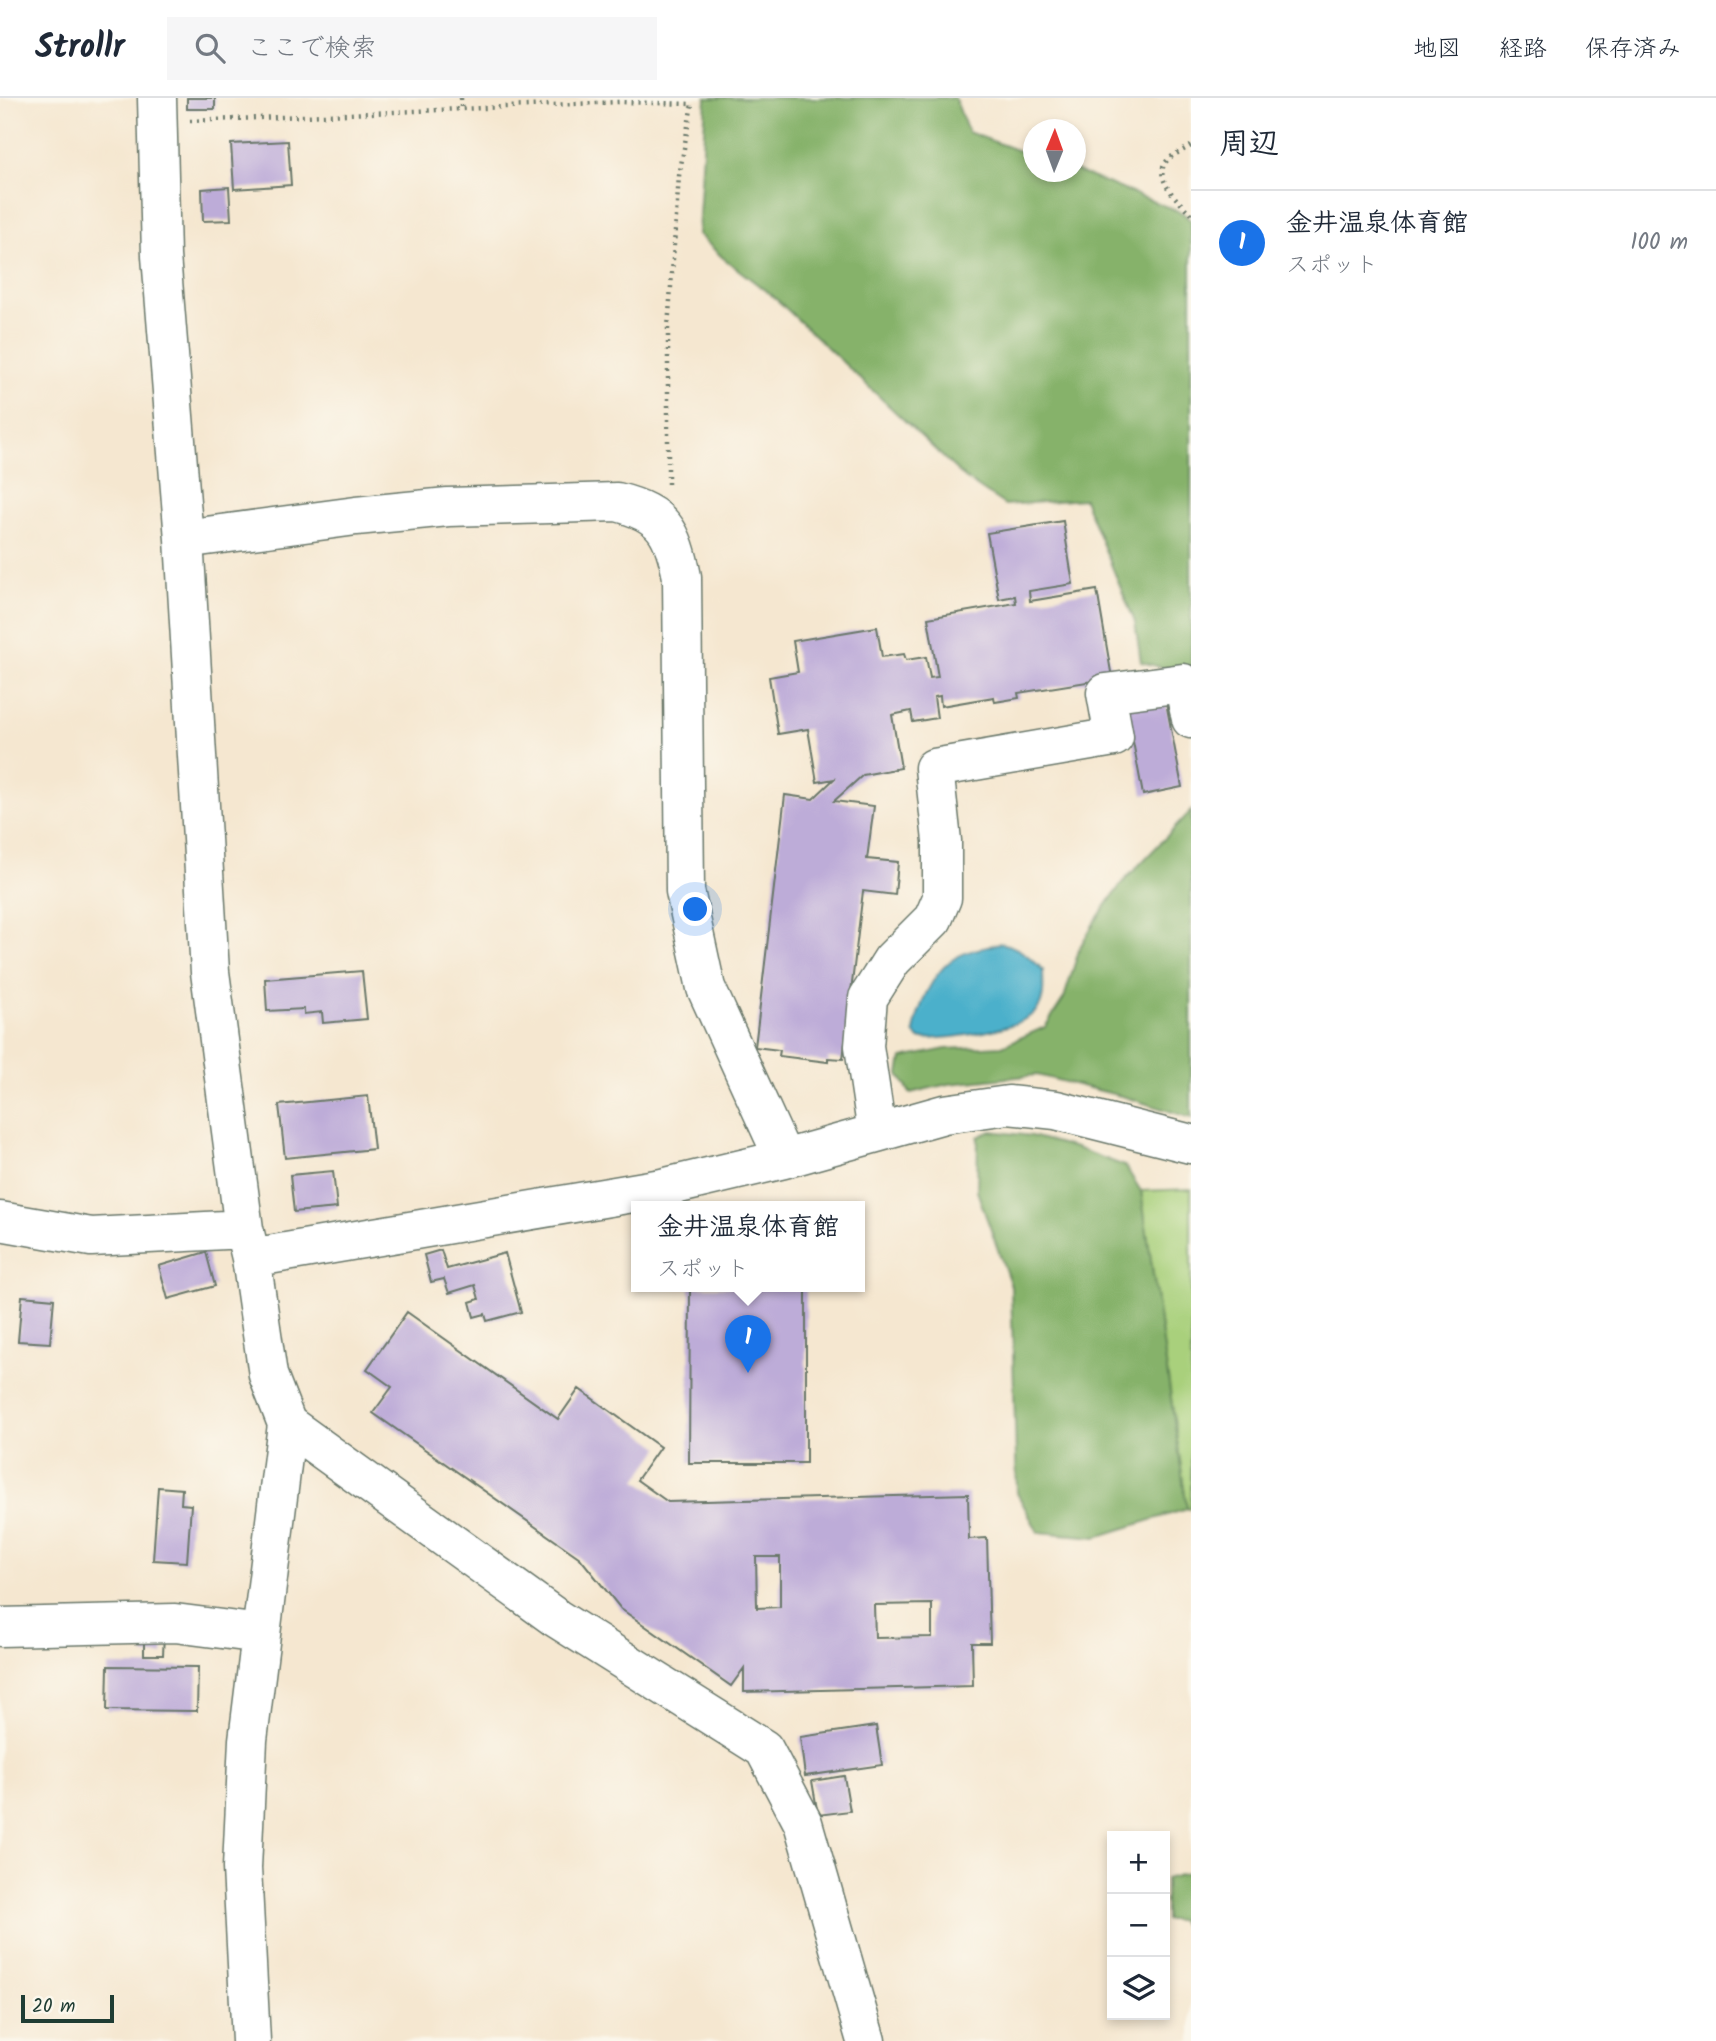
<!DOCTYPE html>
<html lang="ja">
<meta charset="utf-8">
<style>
:root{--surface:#fff;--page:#f6f6f7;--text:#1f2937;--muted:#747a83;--line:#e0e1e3;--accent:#1a73e8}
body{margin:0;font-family:Kalam,"Klee One",sans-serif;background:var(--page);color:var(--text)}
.controls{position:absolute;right:21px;bottom:21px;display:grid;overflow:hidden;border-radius:0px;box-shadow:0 4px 10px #0003}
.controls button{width:63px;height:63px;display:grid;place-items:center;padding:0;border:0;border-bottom:2px solid var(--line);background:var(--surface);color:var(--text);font:35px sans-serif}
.compass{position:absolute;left:1023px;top:21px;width:63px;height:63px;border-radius:50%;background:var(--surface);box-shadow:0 4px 10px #0003;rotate:1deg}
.scale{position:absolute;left:21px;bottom:18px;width:93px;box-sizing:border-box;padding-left:7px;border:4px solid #1f3d34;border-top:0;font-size:19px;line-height:24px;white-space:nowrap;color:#1f3d34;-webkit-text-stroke:5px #fbf7ec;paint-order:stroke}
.you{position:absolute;left:696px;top:812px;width:24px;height:24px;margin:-18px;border:5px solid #fff;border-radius:50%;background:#1a73e8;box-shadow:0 0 0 10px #1a73e833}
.badge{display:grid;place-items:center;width:46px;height:46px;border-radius:50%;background:var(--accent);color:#fff;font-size:23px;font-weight:700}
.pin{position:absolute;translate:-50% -58px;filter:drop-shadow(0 2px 4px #0008)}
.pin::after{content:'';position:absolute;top:37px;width:24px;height:21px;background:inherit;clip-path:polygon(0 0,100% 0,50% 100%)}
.popup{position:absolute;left:631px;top:1103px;width:234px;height:91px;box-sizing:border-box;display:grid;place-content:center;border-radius:0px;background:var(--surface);filter:drop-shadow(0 2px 5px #0005);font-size:23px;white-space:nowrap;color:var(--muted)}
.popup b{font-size:26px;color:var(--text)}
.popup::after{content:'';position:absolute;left:50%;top:100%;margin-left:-14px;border:14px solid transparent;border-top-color:var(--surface)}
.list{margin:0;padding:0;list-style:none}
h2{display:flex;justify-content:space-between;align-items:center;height:91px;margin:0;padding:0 28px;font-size:30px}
h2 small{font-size:23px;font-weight:400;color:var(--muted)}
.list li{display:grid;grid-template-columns:46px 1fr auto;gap:21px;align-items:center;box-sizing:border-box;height:105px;padding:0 28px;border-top:2px solid var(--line)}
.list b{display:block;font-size:26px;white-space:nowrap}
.list p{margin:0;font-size:23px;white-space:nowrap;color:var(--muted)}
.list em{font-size:23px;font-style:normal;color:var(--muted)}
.icon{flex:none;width:38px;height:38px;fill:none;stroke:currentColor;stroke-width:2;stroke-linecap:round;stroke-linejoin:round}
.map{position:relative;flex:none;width:1191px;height:1943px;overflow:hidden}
header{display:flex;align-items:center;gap:42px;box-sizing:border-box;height:98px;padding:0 35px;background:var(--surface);border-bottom:2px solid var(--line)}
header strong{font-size:33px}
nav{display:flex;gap:38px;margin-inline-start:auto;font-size:24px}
.search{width:490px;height:63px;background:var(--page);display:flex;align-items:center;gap:18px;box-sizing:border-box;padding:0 24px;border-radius:0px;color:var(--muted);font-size:26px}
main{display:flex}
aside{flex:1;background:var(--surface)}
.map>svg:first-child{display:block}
</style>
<header>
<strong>Strollr</strong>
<div class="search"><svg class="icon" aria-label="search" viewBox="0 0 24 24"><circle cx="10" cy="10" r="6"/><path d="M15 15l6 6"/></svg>ここで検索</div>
<nav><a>地図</a><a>経路</a><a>保存済み</a></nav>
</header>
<main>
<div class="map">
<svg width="1191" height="1943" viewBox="0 0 1191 1943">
<rect width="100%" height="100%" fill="#fbf7ec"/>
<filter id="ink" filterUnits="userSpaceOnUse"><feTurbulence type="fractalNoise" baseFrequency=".0143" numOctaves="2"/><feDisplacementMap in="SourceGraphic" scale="14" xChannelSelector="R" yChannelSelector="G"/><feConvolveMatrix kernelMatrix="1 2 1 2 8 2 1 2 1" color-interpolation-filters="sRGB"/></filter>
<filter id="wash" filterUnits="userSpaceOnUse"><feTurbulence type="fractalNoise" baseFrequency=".00686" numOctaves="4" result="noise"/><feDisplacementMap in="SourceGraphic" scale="28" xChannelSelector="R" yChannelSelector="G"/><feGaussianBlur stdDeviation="1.57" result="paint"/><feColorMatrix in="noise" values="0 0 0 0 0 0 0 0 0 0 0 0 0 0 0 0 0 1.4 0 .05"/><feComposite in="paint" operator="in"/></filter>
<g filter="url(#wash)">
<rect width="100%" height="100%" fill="#f5e7d0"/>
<path fill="#a9d07b" stroke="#648658" stroke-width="2" d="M 1191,1091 L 1191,1411 L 1187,1411 L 1141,1093 Z"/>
<path fill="#86b26b" stroke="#527850" stroke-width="2" d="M 706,0 L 955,0 L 968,34 L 1033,58 L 1034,74 L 1076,73 L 1183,115 L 1191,123 L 1191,577 L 1141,564 L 1135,524 L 1084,401 L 1005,407 L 965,380 L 774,199 L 722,159 L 698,136 Z
M 1191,713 L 1191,1020 L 1125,999 L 1037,977 L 948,986 L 910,995 L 899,976 L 902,960 L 946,951 L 1002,948 L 1045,929 L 1064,900 L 1080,849 L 1094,825 L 1122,785 Z
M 991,1033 L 1031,1038 L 1076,1050 L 1125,1068 L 1141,1093 L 1187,1411 L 1096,1439 L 1038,1434 L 1017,1395 L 1011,1188 L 977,1093 L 978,1039 Z
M 1191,1774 L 1191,1838 L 1179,1822 L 1165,1822 L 1165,1781 Z"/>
<path fill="#4cb0cb" stroke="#367680" stroke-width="2" d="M 1001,845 C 1019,849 1030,859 1043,872 C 1043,883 1045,899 1039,909 C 1025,933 946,941 919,941 L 914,934 C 916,920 920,911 925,898 C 944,858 960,855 1001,845 Z"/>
<g id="blocks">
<path fill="#bdacd8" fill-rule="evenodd" d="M 187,0 L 215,0 L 215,11 L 187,11 Z
M 288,43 L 291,87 L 234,91 L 231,46 Z
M 229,89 L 231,122 L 203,123 L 202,91 Z
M 1063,423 L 1073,486 L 1029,493 L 1030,503 L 1097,492 L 1112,580 L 1018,595 L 1019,600 L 995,604 L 994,599 L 941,608 L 940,598 L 934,599 L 937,620 L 913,624 L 911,613 L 892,617 L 901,670 L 863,677 L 834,703 L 874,708 L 867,761 L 898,764 L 895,797 L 863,793 L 843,961 L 828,960 L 828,964 L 779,958 L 780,952 L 755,949 L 785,697 L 813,701 L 834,681 L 817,684 L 808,631 L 778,636 L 769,579 L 798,574 L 793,543 L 877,529 L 882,559 L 904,556 L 906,562 L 926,559 L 930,580 L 938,579 L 928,520 L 1016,505 L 1015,498 L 999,501 L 987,435 Z
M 1165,599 L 1182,689 L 1143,697 L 1126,606 Z
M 362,873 L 367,921 L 323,925 L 322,914 L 304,916 L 304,911 L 267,913 L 265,881 Z
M 368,998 L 374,1051 L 285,1060 L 279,1007 Z
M 333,1073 L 337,1110 L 294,1114 L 290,1077 Z
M 441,1152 L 447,1171 L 505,1155 L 521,1214 L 487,1223 L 485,1216 L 474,1219 L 470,1204 L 479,1201 L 475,1187 L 449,1195 L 444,1181 L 431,1184 L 424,1157 Z
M 206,1154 L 215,1188 L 168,1201 L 159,1168 Z
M 690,1189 L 806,1189 L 806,1365 L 689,1365 Z
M 22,1198 L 54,1201 L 50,1245 L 18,1243 Z
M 407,1214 L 558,1321 L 579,1291 L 660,1349 L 637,1382 L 668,1404 L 968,1396 L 969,1441 L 987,1440 L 990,1545 L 972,1545 L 973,1588 L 744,1594 L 744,1570 L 731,1588 L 621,1511 L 580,1460 L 373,1315 L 392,1289 L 367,1271 ZM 756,1459 L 780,1459 L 780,1509 L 757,1510 ZM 932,1506 L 932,1539 L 875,1540 L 874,1507 Z
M 158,1389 L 182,1391 L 181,1406 L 191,1407 L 187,1464 L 153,1462 Z
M 144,1536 L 164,1536 L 163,1557 L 144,1557 Z
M 108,1568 L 198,1569 L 197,1613 L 107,1612 Z
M 876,1628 L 882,1667 L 805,1678 L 800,1639 Z
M 844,1678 L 850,1713 L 818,1717 L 812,1683 Z"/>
</g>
</g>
<g filter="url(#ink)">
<use href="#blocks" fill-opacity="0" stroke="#6a786b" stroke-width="2"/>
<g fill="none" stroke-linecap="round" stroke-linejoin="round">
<g stroke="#6a786b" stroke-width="41">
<path id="minor" d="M 157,0 L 161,158 L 184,441 L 210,874 L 244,1131 L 251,1160 L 268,1277 L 287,1326 L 248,1642 L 242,1770 L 251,1943
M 184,441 L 356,418 L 448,409 L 617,404 C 664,416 673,433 682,479 L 685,793 L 706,890 L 784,1061
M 877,1035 L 864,948 L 868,900 L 892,862 L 933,821 L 942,800 L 942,743 L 934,670 L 1114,639 L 1106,595 L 1183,585 L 1191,621
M 0,1123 L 91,1139 L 244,1131
M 251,1160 L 662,1090 L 784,1061 L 944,1016 L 1008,1007 L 1056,1012 L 1191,1046
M 287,1326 L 556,1520 L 764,1651 L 803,1725 L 866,1943
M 0,1529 L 175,1525 L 261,1536"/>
</g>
<path stroke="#6a786b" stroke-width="4.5" stroke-dasharray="2 5" stroke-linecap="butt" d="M 461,0 L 461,11
M 190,23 L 619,4 L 692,6 L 679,78 L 668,230 L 668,390
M 1191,48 C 1184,52 1177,55 1171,59 C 1147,77 1179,103 1191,116"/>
<use href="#minor" stroke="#fff" stroke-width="38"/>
</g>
</g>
</svg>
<div class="controls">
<button>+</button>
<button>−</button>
<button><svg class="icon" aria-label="layers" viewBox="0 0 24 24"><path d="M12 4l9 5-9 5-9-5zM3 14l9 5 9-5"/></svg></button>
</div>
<svg class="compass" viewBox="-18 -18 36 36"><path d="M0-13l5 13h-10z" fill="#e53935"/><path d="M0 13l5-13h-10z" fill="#747a83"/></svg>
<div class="scale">20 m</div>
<div class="you"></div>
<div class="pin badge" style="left:748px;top:1275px">1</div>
<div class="popup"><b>金井温泉体育館</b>スポット</div>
</div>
<aside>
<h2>周辺<small></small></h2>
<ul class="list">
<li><span class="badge">1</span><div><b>金井温泉体育館</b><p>スポット</p></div><em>100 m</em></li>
</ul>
</aside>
</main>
